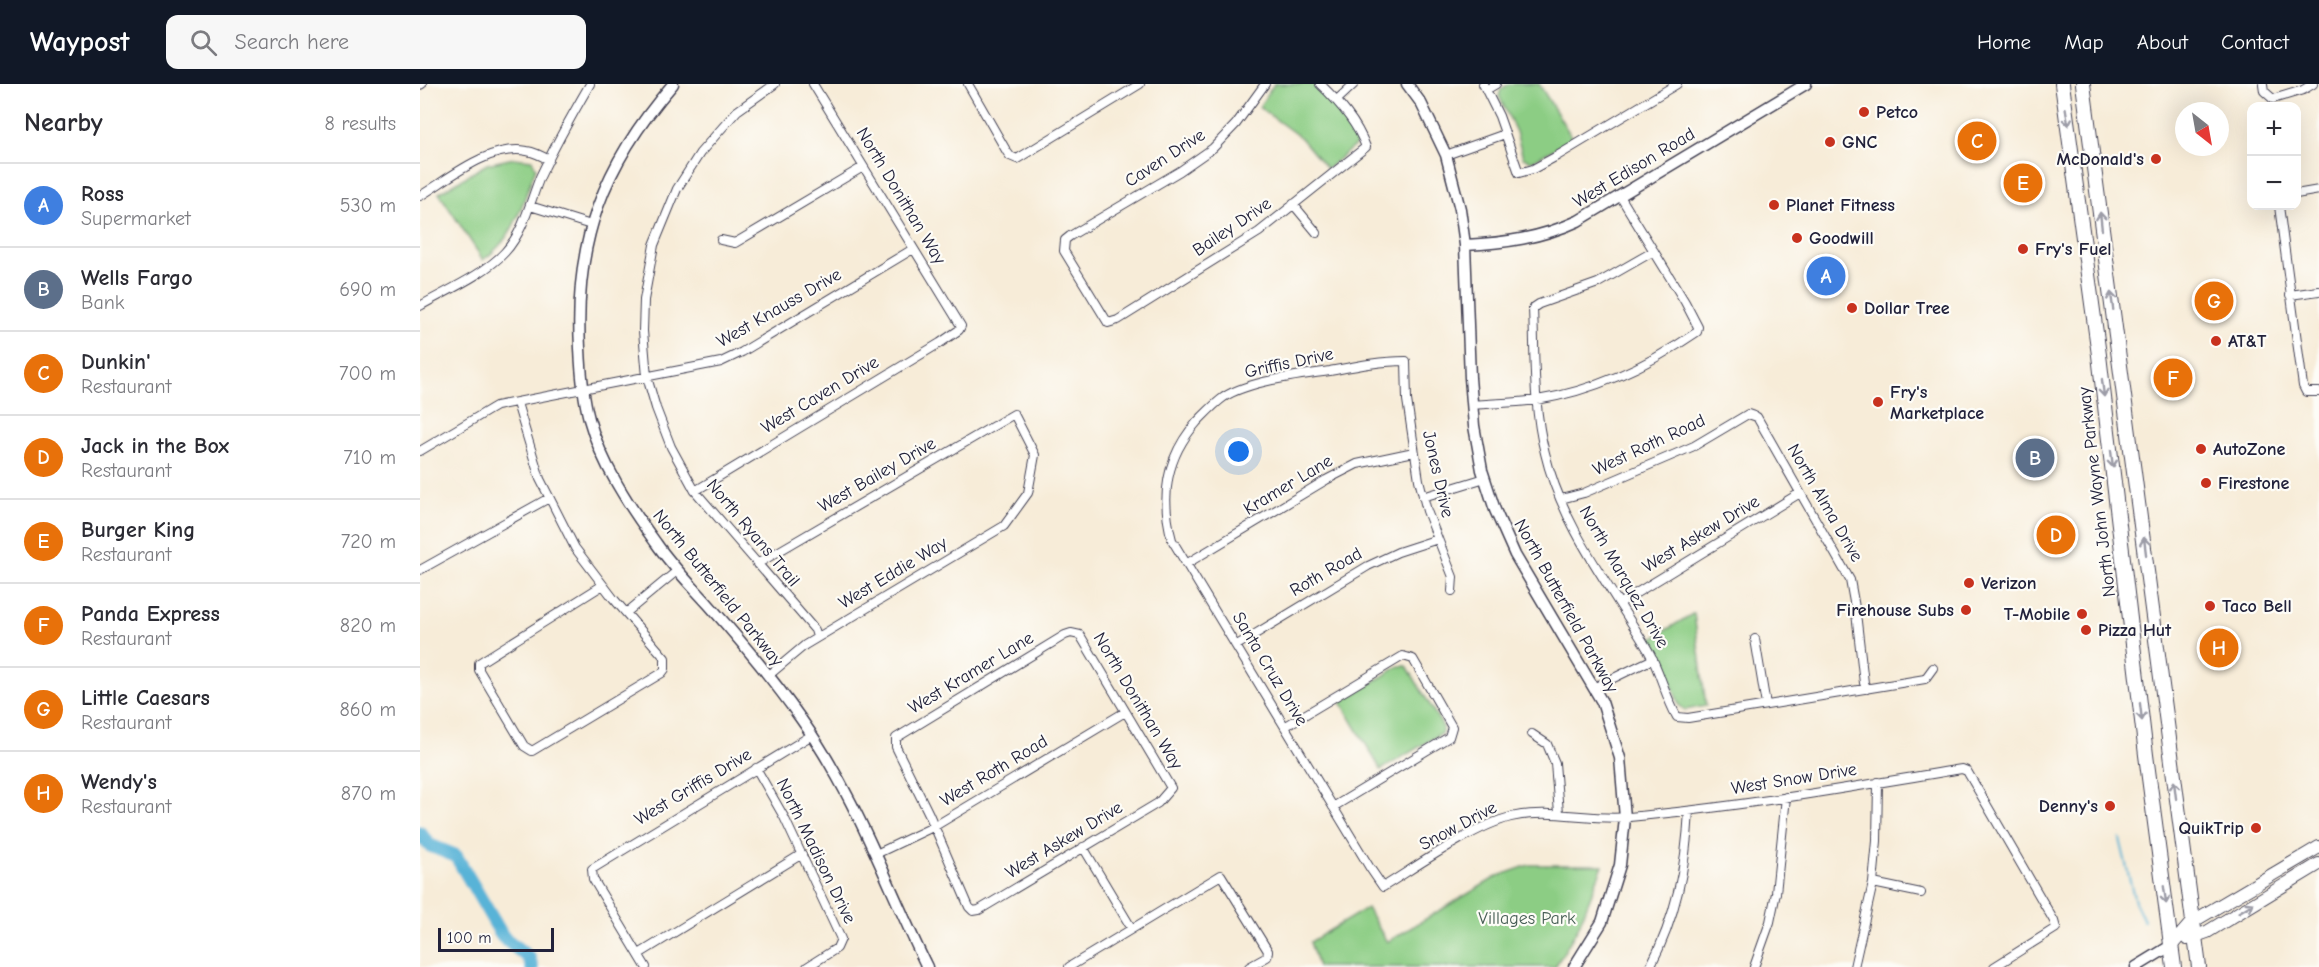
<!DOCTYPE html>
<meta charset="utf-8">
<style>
:root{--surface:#fff;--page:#f7f7f7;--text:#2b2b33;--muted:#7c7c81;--line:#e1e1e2;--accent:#111827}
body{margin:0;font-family:"Comic Neue",sans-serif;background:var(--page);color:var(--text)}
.controls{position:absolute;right:18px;top:18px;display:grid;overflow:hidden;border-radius:12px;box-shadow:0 6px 24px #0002}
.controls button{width:54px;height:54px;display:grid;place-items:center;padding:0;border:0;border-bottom:2px solid var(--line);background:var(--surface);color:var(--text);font:30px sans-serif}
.compass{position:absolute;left:1755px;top:18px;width:54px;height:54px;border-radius:50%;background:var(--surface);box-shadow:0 6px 24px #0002;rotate:149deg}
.scale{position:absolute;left:18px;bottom:15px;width:116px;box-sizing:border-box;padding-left:6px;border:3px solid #22223b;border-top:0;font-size:16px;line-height:21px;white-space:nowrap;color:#22223b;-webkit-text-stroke:4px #fdfcf7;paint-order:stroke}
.you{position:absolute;left:819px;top:368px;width:21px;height:21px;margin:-15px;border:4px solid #fff;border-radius:50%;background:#1a73e8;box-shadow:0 0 0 9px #1a73e833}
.badge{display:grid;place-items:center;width:39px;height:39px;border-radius:50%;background:var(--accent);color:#fff;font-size:20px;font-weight:700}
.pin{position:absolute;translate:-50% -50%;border:3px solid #fff;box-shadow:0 2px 6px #0006}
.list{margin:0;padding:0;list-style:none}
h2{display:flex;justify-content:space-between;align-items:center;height:78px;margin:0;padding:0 24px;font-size:26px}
h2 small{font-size:20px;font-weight:400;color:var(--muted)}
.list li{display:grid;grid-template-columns:39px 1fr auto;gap:18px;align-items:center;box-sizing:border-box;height:84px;padding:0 24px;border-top:2px solid var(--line)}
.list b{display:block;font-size:22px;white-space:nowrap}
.list p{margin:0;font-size:20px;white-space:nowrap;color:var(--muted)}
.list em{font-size:20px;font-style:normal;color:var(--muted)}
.icon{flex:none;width:33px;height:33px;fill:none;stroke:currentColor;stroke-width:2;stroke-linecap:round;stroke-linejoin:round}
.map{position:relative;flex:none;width:1899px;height:883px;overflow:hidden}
header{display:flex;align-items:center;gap:36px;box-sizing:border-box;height:84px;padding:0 30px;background:var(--accent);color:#fff}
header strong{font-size:28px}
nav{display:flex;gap:33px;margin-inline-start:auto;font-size:21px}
.search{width:420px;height:54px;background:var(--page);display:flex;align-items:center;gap:15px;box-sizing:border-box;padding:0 21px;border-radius:12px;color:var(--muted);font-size:22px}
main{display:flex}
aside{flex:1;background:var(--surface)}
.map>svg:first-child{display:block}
</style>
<header>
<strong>Waypost</strong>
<div class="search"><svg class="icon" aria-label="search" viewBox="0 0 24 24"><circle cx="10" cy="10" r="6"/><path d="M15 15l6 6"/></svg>Search here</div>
<nav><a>Home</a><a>Map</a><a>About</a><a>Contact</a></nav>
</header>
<main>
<aside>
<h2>Nearby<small>8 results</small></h2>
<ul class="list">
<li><span class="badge" style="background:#3f7fe0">A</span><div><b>Ross</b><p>Supermarket</p></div><em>530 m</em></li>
<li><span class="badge" style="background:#5c6f8a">B</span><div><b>Wells Fargo</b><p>Bank</p></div><em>690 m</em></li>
<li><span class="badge" style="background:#e8710a">C</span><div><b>Dunkin'</b><p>Restaurant</p></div><em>700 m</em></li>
<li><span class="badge" style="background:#e8710a">D</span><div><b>Jack in the Box</b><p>Restaurant</p></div><em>710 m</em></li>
<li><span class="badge" style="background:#e8710a">E</span><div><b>Burger King</b><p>Restaurant</p></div><em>720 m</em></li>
<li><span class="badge" style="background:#e8710a">F</span><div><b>Panda Express</b><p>Restaurant</p></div><em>820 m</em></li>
<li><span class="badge" style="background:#e8710a">G</span><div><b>Little Caesars</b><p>Restaurant</p></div><em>860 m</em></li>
<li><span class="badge" style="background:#e8710a">H</span><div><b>Wendy's</b><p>Restaurant</p></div><em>870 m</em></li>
</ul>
</aside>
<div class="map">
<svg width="1899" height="883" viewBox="0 0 1899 883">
<rect width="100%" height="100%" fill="#fdfcf7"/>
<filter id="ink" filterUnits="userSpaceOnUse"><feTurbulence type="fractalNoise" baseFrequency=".0167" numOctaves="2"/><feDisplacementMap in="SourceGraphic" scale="12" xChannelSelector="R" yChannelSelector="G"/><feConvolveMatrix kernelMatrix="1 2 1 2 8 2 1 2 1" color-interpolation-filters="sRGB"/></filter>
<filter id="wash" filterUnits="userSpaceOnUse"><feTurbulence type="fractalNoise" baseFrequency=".008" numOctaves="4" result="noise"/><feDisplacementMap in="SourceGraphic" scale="24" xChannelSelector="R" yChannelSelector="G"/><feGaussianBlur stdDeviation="1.35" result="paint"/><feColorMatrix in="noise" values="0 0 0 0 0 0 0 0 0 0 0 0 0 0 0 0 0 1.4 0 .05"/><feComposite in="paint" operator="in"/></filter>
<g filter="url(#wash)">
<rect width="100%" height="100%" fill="#f7ecd8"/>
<path fill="#8ccd84" stroke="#577860" stroke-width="1.5" d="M 854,0 L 893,0 C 905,11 938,43 938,59 L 907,85 L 881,54 L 839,23 Z
M 1089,0 L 1119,0 L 1153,55 L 1112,77 L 1103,74 L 1096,48 L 1079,12 L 1081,5 Z
M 94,74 L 112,76 L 116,84 C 101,121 97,152 63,176 L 19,109 L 67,80 Z
M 1274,529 L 1286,622 L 1265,626 L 1259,621 L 1245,581 L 1231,555 Z
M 979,582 L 987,582 L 1023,643 L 1022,649 L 961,686 L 921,618 Z
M 1109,781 L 1183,781 L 1158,844 L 1135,883 L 898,883 L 890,858 L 947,824 L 967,858 L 1078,792 Z"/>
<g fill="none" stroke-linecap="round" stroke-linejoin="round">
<path stroke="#59b3d7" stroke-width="2" d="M 1700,755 L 1715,818 L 1724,837"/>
<path stroke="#59b3d7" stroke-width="14" d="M 0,749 L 9,761 L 36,772 L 83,853 L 109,874 L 112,883"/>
</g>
</g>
<g filter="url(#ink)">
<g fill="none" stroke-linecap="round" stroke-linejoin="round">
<g stroke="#424053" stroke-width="10">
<path id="minor" d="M 355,0 L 317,27 L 280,69 L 257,105 L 234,161 L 224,216 L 223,247 L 227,293 L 236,324 L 251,363 L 275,407 L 395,546 L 397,553
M 548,0 L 587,68 L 590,72 L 597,75 L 720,0
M 845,0 L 816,40 L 793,64 L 760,87 L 650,152 L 645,156 L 644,167 L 688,239 L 698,236 L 839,148 L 946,63 C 937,38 919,18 900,0
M 1063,0 L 1079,32 L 1099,89 L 1113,85 L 1137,72 L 1257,0
M 1843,0 L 1844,7 L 1853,15 L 1883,6 L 1893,0
M 0,1 L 2,0
M 1066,6 L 1076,0
M 917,16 L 934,0
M 1026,71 L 1085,50
M 1876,110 L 1899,106
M 0,112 C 30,94 69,60 107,67 C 114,68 122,72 129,76
M 873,120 L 897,149
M 110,122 L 171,141
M 1859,122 L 1883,302 L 1886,308 L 1899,308
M 301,156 L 315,159 L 443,83
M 1234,167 L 1178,199 L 1119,220 L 1113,224 C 1115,271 1113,324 1125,369 C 1142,442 1191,503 1228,566 C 1240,587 1245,612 1257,633 L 1268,634 L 1505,595 L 1513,584
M 1870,211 L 1899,207
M 0,222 C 26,207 65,190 85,168 C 104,147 110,118 120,93 C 135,61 152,31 170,0
M 97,319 L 120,395 L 155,464 L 193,514 L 245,574 L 245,585 L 242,589 L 112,667 L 104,662 L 59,586 L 59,579 L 183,501
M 1052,321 C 1074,319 1096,319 1117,316 C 1174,307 1229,281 1277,248 L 1278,243 L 1265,218 L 1200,112
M 0,367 L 76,322 L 301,278 L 322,268 L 493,165
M 275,407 L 520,259 L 539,246 L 541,242 L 393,0
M 1003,413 L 1065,394
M 1141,415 L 1164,409 L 1274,362 L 1328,330 L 1337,333 L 1430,496 L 1436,529 L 1444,599 L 1447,605
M 337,480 L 594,330 L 615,371 L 608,409 L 584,442 L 385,561 L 348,592
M 766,480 L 906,396 L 937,380 L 994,368
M 0,486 L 129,414
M 1032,507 L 1033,493 L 1007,427 L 999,396 L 987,316 L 986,277 C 960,277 936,282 910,287 C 880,291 829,297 804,313 C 794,320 786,329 777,338 C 746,373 740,412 752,456 L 950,784 L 963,803 C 997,782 1054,742 1091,733 C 1131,724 1169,737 1209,733 C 1321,723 1431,703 1542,685 L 1547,687 L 1634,837 L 1636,844 L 1574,883
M 1200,519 L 1380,409
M 206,529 L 258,486
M 651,549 L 660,551 L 751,704 L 738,719 L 559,826 L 553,827 L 549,823 L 509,730 L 476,663 L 476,654 L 645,551 Z
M 1335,555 L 1346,621
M 817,561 L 948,482 L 978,468 L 1018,455
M 1173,604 L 1233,575
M 866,642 L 983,572 L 993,575 L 1032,643 L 1029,653 L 913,723
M 1112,650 L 1127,660 L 1135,679 L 1139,729
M 336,684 L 364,733 L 421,855 L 417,864 L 387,883
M 663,763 L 712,845
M 456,770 L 515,742 L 705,628
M 1453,799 L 1501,809
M 219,870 L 382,770
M 226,883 L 173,795 L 172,785 L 392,651
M 649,883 L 801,791 L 848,867 L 847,873 L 829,883
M 1230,883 C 1256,833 1266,783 1269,727
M 1334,883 L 1350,838 L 1356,809 L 1366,713
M 1434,883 L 1453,799 L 1457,757 L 1458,698"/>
</g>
<g stroke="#424053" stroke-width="13">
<path id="tertiary" d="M 253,0 C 183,81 154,157 160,264 C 161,288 163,312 169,335 C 181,379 209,422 236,459 C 251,481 271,501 289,521 C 321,557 353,595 381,635 C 436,712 466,799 507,883
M 987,0 L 1001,19 L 1026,71 L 1040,125 L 1045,161 L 1050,294 L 1054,342 L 1062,386 L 1075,426 L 1095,471 L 1182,618 L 1200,674 L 1205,734 L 1200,781 L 1182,838 L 1154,883
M 1045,161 C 1085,159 1121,154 1158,137 L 1386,0
M 1716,883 L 1752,861"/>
</g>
<g stroke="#424053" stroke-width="14">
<path id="primary" d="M 1767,855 L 1787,848 L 1899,780
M 1752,861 L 1772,838 L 1899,763"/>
</g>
<g stroke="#424053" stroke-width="16">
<path id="trunk" d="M 1642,0 L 1679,271 L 1726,671 L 1754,883
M 1663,0 L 1779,883"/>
</g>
<use href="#minor" stroke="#fff" stroke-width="8"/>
<use href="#tertiary" stroke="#fff" stroke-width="10"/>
<use href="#primary" stroke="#fff" stroke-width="12"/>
<use href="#trunk" stroke="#fff" stroke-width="14"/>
</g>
<defs><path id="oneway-shaft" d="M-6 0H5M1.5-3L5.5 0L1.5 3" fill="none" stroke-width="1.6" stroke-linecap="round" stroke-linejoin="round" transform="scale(1.5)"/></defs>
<g stroke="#9c9ca7">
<use href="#oneway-shaft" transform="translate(1647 33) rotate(81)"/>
<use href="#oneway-shaft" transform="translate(1681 137) rotate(-96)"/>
<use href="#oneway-shaft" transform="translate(1692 217) rotate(-98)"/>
<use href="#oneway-shaft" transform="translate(1683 304) rotate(83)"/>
<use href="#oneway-shaft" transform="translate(1692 375) rotate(83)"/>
<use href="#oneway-shaft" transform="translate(1725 462) rotate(-97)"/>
<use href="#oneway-shaft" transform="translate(1721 628) rotate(83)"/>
<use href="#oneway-shaft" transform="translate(1755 706) rotate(-97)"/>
<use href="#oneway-shaft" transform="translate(1745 811) rotate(82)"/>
<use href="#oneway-shaft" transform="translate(1826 824) rotate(-31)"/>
</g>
</g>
<g fill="#c8321e" stroke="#fdfcf7" stroke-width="2">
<circle cx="1444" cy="28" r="6"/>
<circle cx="1410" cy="58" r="6"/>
<circle cx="1736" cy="75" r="6"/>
<circle cx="1354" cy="121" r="6"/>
<circle cx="1377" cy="154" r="6"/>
<circle cx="1603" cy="165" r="6"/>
<circle cx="1432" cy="224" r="6"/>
<circle cx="1796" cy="257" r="6"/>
<circle cx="1458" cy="318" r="6"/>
<circle cx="1781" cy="365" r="6"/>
<circle cx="1786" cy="399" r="6"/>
<circle cx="1549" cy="499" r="6"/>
<circle cx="1790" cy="522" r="6"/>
<circle cx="1546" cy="526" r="6"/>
<circle cx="1662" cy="530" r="6"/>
<circle cx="1666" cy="546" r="6"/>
<circle cx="1690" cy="722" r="6"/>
<circle cx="1836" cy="744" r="6"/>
</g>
<g text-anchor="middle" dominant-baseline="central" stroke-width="4.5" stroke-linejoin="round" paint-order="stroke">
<g font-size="18" font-weight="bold" fill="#22223b" stroke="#fdfcf7" text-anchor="start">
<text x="1456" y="28">Petco</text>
<text x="1422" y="58">GNC</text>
<text x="1724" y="75" text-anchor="end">McDonald's</text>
<text x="1366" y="121">Planet Fitness</text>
<text x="1389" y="154">Goodwill</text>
<text x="1615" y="165">Fry's Fuel</text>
<text x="1444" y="224">Dollar Tree</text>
<text x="1808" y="257">AT&amp;T</text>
<text x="1470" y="308">Fry's<tspan x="1470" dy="21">Marketplace</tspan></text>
<text x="1793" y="365">AutoZone</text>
<text x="1798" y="399">Firestone</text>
<text x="1561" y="499">Verizon</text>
<text x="1802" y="522">Taco Bell</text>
<text x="1534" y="526" text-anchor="end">Firehouse Subs</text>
<text x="1650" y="530" text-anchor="end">T-Mobile</text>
<text x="1678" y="546">Pizza Hut</text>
<text x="1678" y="722" text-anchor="end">Denny's</text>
<text x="1824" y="744" text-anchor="end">QuikTrip</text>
</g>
<g font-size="18" fill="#22223b" stroke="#fdfcf7">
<text transform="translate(745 74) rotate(-33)">Caven Drive</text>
<text transform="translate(1214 84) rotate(-31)">West Edison Road</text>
<text transform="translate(481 112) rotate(59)">North Donithan Way</text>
<text transform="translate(812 143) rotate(-34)">Bailey Drive</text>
<text transform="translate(359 224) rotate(-30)">West Knauss Drive</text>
<text transform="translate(869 279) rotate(-12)">Griffis Drive</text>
<text transform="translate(400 311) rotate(-31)">West Caven Drive</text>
<text transform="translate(1229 361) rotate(-25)">West Roth Road</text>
<text transform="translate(1018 390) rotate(77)">Jones Drive</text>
<text transform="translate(457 391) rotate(-30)">West Bailey Drive</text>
<text transform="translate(868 401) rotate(-31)">Kramer Lane</text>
<text transform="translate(1677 408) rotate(-97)">North John Wayne Parkway</text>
<text transform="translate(1405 419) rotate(60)">North Alma Drive</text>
<text transform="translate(333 449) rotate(50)">North Ryans Trail</text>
<text transform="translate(1281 450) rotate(-31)">West Askew Drive</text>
<text transform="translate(906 488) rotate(-30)">Roth Road</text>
<text transform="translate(473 489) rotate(-31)">West Eddie Way</text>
<text transform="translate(1204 493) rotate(60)">North Marquez Drive</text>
<text transform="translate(298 504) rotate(51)">North Butterfield Parkway</text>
<text transform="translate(1146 522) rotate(61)">North Butterfield Parkway</text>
<text transform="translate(850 585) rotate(59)">Santa Cruz Drive</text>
<text transform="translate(551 589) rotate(-31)">West Kramer Lane</text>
<text transform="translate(718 617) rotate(59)">North Donithan Way</text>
<text transform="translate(574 687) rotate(-31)">West Roth Road</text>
<text transform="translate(1374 695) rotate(-9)">West Snow Drive</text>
<text transform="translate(273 703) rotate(-31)">West Griffis Drive</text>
<text transform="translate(1038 742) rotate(-28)">Snow Drive</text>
<text transform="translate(644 756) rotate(-31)">West Askew Drive</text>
<text transform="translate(396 767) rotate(64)">North Madison Drive</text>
</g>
<g font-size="18" fill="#475e55" stroke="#fdfcf7">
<text x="1107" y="834">Villages Park</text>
</g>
</g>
</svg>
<div class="controls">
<button>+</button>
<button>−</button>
</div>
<svg class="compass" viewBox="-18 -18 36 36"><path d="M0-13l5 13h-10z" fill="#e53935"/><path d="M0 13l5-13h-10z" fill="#7c7c81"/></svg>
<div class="scale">100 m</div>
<div class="you"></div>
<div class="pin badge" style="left:1406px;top:192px;background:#3f7fe0">A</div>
<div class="pin badge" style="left:1615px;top:374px;background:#5c6f8a">B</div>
<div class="pin badge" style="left:1557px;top:57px;background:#e8710a">C</div>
<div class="pin badge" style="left:1636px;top:451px;background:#e8710a">D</div>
<div class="pin badge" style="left:1603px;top:99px;background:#e8710a">E</div>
<div class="pin badge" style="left:1753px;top:294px;background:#e8710a">F</div>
<div class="pin badge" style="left:1794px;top:217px;background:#e8710a">G</div>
<div class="pin badge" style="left:1799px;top:564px;background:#e8710a">H</div>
</div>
</main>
